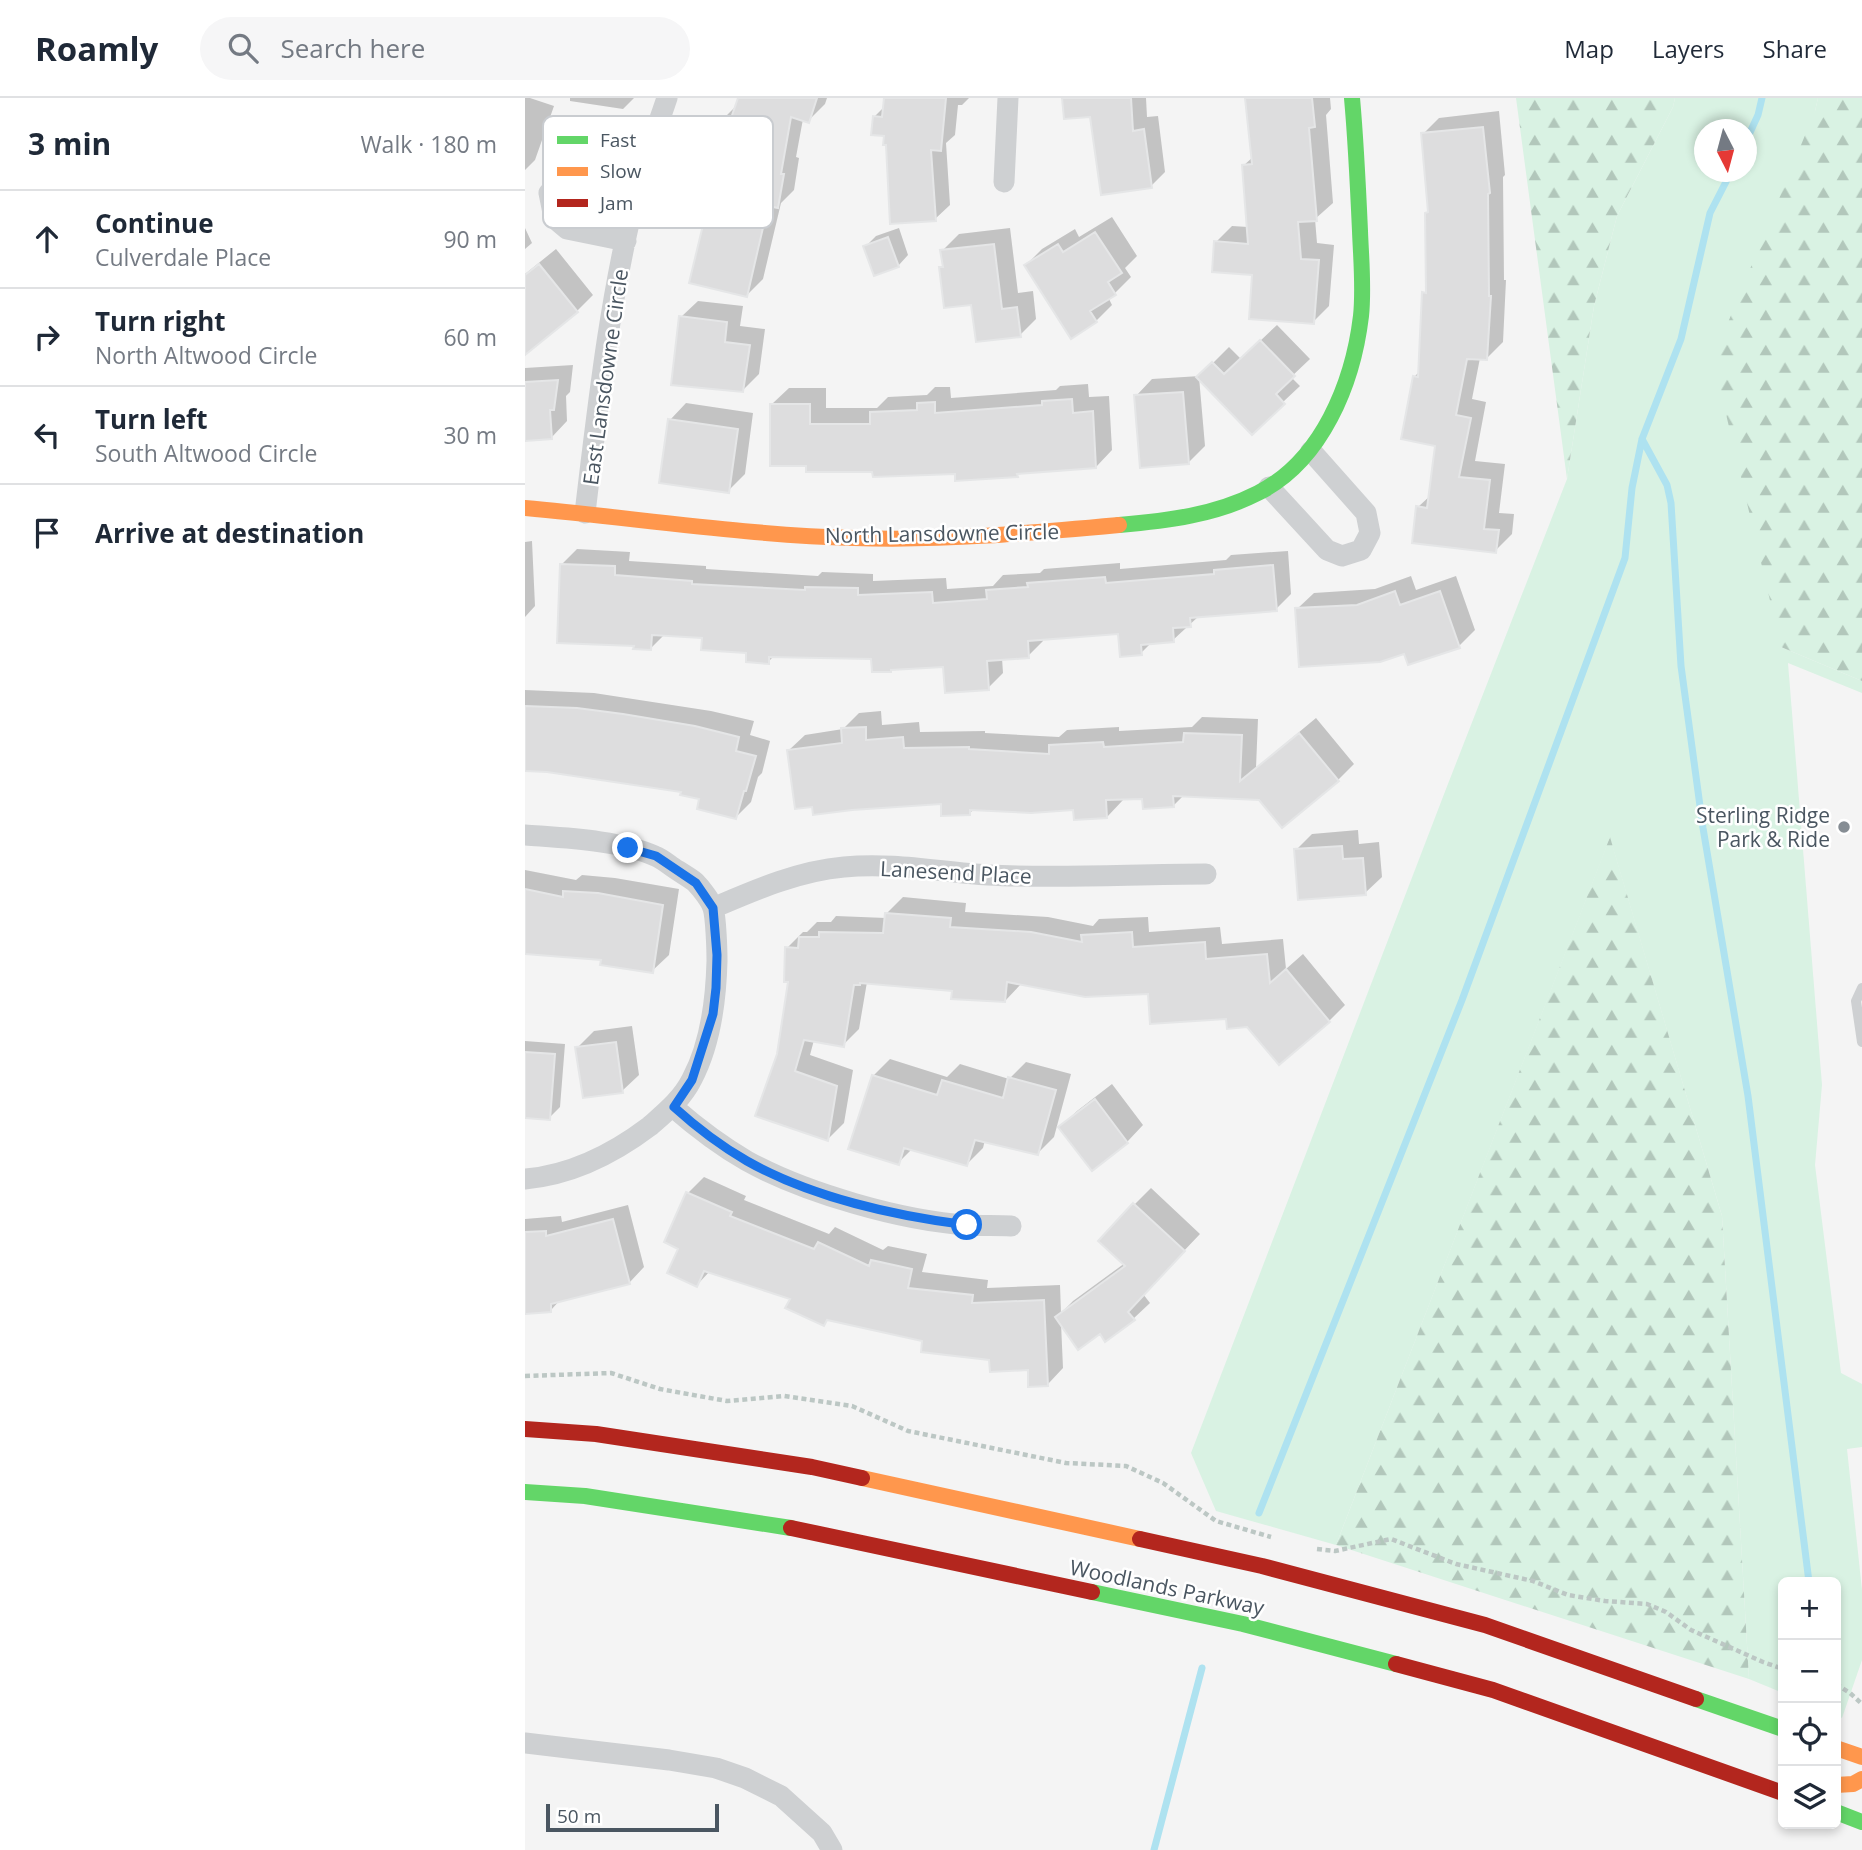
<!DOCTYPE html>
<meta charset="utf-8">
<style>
:root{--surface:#fff;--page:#f6f6f7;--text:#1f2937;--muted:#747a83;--line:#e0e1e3}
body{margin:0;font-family:"Open Sans",sans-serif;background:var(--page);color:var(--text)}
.controls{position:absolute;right:21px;bottom:21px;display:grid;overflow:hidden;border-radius:10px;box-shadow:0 4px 10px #0003}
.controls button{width:63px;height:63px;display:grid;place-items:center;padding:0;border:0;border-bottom:2px solid var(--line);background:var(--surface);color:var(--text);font:35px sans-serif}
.compass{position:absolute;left:1169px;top:21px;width:63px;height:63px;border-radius:50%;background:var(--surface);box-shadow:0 4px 10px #0003;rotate:174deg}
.scale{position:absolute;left:21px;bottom:18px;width:173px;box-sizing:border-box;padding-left:7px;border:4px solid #4a5661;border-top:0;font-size:19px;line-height:24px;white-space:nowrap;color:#4a5661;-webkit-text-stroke:5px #fff;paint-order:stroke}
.stop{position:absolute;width:21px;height:21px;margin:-16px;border:5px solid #1a73e8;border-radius:50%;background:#fff}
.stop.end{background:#1a73e8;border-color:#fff;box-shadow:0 2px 7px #0008}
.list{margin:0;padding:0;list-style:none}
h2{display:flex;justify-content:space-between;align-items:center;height:91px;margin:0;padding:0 28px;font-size:30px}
h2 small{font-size:23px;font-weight:400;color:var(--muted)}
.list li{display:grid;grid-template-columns:46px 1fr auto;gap:21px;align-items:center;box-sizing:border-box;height:98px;padding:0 28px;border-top:2px solid var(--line)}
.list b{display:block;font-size:26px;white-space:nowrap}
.list p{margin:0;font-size:23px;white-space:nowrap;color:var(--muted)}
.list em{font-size:23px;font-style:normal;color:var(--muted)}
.icon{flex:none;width:38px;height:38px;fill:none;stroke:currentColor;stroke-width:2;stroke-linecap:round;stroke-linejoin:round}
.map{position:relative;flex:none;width:1337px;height:1752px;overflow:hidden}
header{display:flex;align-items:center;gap:42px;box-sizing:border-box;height:98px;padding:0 35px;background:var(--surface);border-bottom:2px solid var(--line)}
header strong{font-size:33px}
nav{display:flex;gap:38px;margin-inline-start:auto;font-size:24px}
.search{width:490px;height:63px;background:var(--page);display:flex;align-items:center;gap:18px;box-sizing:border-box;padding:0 24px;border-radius:38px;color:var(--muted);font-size:26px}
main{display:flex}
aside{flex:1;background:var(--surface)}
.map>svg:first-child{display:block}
</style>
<header>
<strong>Roamly</strong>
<div class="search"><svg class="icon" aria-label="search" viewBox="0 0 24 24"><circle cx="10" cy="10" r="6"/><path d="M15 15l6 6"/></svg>Search here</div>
<nav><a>Map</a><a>Layers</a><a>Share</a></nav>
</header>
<main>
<aside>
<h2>3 min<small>Walk · 180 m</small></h2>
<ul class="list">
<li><svg class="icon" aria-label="ahead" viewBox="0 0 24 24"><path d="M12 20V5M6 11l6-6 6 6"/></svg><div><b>Continue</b><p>Culverdale Place</p></div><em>90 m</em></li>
<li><svg class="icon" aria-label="right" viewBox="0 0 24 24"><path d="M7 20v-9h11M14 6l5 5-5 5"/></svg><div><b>Turn right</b><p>North Altwood Circle</p></div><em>60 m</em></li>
<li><svg class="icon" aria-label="left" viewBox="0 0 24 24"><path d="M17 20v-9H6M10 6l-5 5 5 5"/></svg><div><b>Turn left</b><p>South Altwood Circle</p></div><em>30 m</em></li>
<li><svg class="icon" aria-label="arrive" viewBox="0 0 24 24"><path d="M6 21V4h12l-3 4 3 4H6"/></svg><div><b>Arrive at destination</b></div></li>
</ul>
</aside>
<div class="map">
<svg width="1337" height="1752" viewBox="0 0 1337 1752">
<defs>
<pattern id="forest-firs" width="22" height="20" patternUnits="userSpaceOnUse" patternTransform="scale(1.75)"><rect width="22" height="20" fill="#d9f2e3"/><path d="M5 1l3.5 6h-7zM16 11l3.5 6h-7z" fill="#b2c7bb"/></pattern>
</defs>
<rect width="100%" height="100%" fill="#f4f4f4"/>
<path fill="#d9f2e3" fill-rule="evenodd" d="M 1150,0 L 1293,0 L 1290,13 L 1256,549 L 1337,583 L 1337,595 L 1263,565 L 1297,987 L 1290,1067 L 1316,1275 L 1337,1286 L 1337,1349 L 1322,1351 L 1337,1492 L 1337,1562 L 1317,1620 L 1311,1617 L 1311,1484 L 1258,1484 L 1258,1595 L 1224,1581 L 1197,1118 L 1085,740 L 811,1447 L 691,1413 L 666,1355 L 921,691 L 1042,381 L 1069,208 L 1092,118 L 1148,9 ZM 1180,32 L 1222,32 L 1222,74 L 1180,74 Z"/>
<path fill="url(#forest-firs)" d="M 991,0 L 1150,0 L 1148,9 L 1092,118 L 1069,208 L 1042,381 Z
M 1293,0 L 1337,0 L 1337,583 L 1256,549 L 1188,261 L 1290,13 Z
M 1085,739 L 1197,1118 L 1224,1581 L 811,1447 Z"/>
<path fill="#0003" d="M 0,0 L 5,0 L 29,8 L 10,62 L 0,72 Z
M 45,0 L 109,0 L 98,11 L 45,3 Z
M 215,0 L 302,0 L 300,6 L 283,23 L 278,21 L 271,59 L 274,60 L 269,92 L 256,105 L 238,181 L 222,197 L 187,97 L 197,22 L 212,7 Z
M 361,0 L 444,0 L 437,7 L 433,7 L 430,37 L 421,45 L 425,107 L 410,121 L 361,36 L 349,19 L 360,8 Z
M 539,0 L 621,0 L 622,19 L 633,18 L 640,74 L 626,88 L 567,17 Z
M 722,0 L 805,0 L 806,11 L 801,17 L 808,105 L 790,121 L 792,145 L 809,147 L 804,208 L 788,224 L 691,144 L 707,128 L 723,129 L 718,68 L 728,59 Z
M 974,13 L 980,77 L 978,79 L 979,182 L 981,182 L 978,244 L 962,260 L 955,260 L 947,301 L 961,304 L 950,363 L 980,366 L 974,415 L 989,416 L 987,436 L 970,453 L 893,409 L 906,397 L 912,346 L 889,279 L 895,273 L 899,195 L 903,192 L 905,112 L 898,36 L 914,20 Z
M 587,119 L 612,158 L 600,170 L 606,179 L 590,195 L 583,199 L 587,207 L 571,223 L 501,167 L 517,151 L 550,131 L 554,139 Z
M 0,130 L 7,145 L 0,151 Z
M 374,130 L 383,157 L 373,168 L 340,149 L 351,138 Z
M 485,130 L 493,195 L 508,193 L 511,221 L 495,237 L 448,205 L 416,170 L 419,166 L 417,153 L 434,136 Z
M 31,151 L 68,197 L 52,213 L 0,247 L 0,176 Z
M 173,203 L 218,208 L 215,228 L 240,231 L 234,276 L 217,293 L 156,219 Z
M 752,227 L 785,261 L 766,279 L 775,288 L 758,304 L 674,279 L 680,348 L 663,365 L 611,298 L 627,281 L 675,278 L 704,249 L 716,261 Z
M 48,267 L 45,294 L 41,298 L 42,323 L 26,340 L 0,341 L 0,270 Z
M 563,286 L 564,299 L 584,298 L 587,352 L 571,369 L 495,374 L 492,377 L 349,373 L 283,366 L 247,306 L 264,290 L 301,290 L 301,310 L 352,310 L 363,299 L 402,297 L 410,289 L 425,289 L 426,300 L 531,292 L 535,288 Z
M 161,305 L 228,315 L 220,376 L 203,393 L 145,322 Z
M 7,443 L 10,508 L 0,519 L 0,444 Z
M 52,451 L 105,454 L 104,463 L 181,468 L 181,471 L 293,478 L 297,474 L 348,476 L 348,483 L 421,480 L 422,491 L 468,488 L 478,477 L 515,475 L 519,471 L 595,465 L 595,471 L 701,462 L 706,457 L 763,453 L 766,496 L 751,511 L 674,518 L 648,542 L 627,544 L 616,555 L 595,534 L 518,540 L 518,543 L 503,558 L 477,560 L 478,575 L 463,590 L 420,567 L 348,559 L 250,557 L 243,564 L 223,553 L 179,539 L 140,536 L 126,550 L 37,466 Z
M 886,478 L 891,492 L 931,478 L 950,532 L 934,548 L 772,511 L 789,495 L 850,491 Z
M 0,592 L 69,595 L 186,613 L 229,623 L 225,637 L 245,643 L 237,675 L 233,679 L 226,704 L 211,719 L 176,700 L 158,693 L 22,672 L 0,672 Z
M 356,613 L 357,627 L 394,624 L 395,634 L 460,633 L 460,635 L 534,639 L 542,632 L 594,629 L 594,633 L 667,629 L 677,619 L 733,621 L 731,670 L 791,620 L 829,666 L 813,682 L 734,700 L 659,697 L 648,708 L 619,699 L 598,700 L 598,702 L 582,719 L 550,711 L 450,710 L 444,716 L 418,704 L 263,653 L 280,637 L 318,631 L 334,615 Z
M 833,732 L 834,746 L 854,744 L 857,779 L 840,795 L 771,752 L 787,736 Z
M 0,772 L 51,782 L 57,777 L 90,780 L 154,791 L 144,857 L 127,873 L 0,832 Z
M 378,799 L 441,805 L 440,814 L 523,819 L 568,828 L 574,821 L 623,819 L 624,834 L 695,829 L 697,846 L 758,841 L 761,871 L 778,856 L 820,907 L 804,923 L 723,927 L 625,894 L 497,885 L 480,903 L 429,891 L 342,884 L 334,931 L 318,947 L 289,942 L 285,957 L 328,972 L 319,1025 L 303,1041 L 253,957 L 265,883 L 262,850 L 278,834 L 282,834 L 292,824 L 306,824 L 311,818 L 361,820 L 362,815 Z
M 107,928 L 114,977 L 97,993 L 52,950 L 69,933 Z
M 0,943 L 40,946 L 35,1009 L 24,1020 L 0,1018 Z
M 365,961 L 422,979 L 435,966 L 484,981 L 501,964 L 546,976 L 529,1039 L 512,1056 L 460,1042 L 458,1050 L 442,1066 L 387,1051 L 373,1065 L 348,978 Z
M 587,986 L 618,1027 L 602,1044 L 567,1070 L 535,1029 L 552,1013 Z
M 179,1079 L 221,1098 L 219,1102 L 304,1136 L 310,1129 L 358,1152 L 363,1148 L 402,1156 L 397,1174 L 463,1182 L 462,1190 L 535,1187 L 536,1215 L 548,1203 L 600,1165 L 609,1107 L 626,1090 L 675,1136 L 618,1196 L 625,1205 L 608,1221 L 575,1234 L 536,1225 L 538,1270 L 523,1286 L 504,1270 L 399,1242 L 304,1221 L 298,1226 L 267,1200 L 185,1173 L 172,1187 L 156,1150 L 141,1143 L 163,1095 Z
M 103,1107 L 119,1169 L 104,1185 L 36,1201 L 26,1212 L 0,1214 L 0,1121 L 36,1118 L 37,1124 Z"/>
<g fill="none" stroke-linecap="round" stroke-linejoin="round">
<path stroke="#aee2f0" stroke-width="7" d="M 1222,41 L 1233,17 L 1237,0
M 1117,341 L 1142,387 L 1146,405 L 1156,568 L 1178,730 L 1223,998 L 1284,1484
M 734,1415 L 937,902 L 1100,460 L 1107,390 L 1117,341 L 1156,241 L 1185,115 L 1206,74
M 629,1752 L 677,1570"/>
</g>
<path fill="#ddddde" stroke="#e5e6e7" stroke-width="2" d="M 213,0 L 292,0 L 284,25 L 266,19 L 256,76 L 259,76 L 253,110 L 243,108 L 222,199 L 164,185 L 185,98 L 182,98 L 196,21 L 205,23 Z
M 359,0 L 421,0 L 416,53 L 406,52 L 411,123 L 365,126 L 361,47 L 358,47 L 359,38 L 346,37 L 348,18 L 357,19 Z
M 537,0 L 606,0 L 608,33 L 619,31 L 627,90 L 576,97 L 565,19 L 539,21 Z
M 720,0 L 787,0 L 790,29 L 784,30 L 792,123 L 773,124 L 776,161 L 794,162 L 789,226 L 724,221 L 727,177 L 687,174 L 689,143 L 723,146 L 717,67 L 727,66 Z
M 958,29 L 965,95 L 963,96 L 964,198 L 966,198 L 962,262 L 942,261 L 931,317 L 946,320 L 934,379 L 965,382 L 959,431 L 974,432 L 971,455 L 887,445 L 891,408 L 902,410 L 910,348 L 876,341 L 888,278 L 893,279 L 897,194 L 901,195 L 900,115 L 903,114 L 896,35 Z
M 570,134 L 597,175 L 583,184 L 591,197 L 565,213 L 572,224 L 546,241 L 499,167 L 533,146 L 538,154 Z
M 363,139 L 374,169 L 349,178 L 338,148 Z
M 469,146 L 477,211 L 492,209 L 496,239 L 451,244 L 446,207 L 419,210 L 414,169 L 418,169 L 415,152 Z
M 14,166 L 53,214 L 0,257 L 0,177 Z
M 154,218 L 202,224 L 200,244 L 225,247 L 218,294 L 146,287 Z
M 735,242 L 770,278 L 751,296 L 760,306 L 727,337 L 671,279 L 687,264 L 699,276 Z
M 33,282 L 29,312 L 25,312 L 27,341 L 0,343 L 0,284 Z
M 658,294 L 664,366 L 615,370 L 609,297 Z
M 547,301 L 548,315 L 568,313 L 571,370 L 492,376 L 493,379 L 430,383 L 430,376 L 348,379 L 347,374 L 281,374 L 281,368 L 245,368 L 245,306 L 285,306 L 285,326 L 345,326 L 345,314 L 392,312 L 392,305 L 410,304 L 410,315 L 517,307 L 517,303 Z
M 143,321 L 213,331 L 204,395 L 134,385 Z
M 35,466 L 90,468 L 90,477 L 167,483 L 167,486 L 280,492 L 280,489 L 333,490 L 333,497 L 407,494 L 408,505 L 462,501 L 461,492 L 503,489 L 502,485 L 580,479 L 581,485 L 689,476 L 689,472 L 748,467 L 752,513 L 665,520 L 666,529 L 648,530 L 649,544 L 616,547 L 617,557 L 595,559 L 593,536 L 503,543 L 504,560 L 462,563 L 464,592 L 420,595 L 418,569 L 366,572 L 366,574 L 347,574 L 346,561 L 244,559 L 244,566 L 221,564 L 221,555 L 176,552 L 177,540 L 127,537 L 126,552 L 108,551 L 109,548 L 32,545 Z
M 870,493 L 875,507 L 915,493 L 935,550 L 883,567 L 879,556 L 855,564 L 774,569 L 770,510 L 832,507 Z
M 0,608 L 52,610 L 98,616 L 170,628 L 214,639 L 211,653 L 231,658 L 221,693 L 219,693 L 211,721 L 172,711 L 174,701 L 155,697 L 156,694 L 22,674 L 0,673 Z
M 341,629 L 341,642 L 378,639 L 379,650 L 444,649 L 444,651 L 524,656 L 524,647 L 578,644 L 579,649 L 658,644 L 659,635 L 717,637 L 715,683 L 774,635 L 814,683 L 757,730 L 734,702 L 648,698 L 649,709 L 618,711 L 617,701 L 581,702 L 582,720 L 549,722 L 548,712 L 506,715 L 445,712 L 445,717 L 416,718 L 416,706 L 327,712 L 288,717 L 287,709 L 270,711 L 262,652 L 317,645 L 316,630 Z
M 817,748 L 818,761 L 838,760 L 841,797 L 773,802 L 769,751 Z
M 0,791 L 38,799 L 38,793 L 73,795 L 138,807 L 128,875 L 75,867 L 76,862 L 0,856 Z
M 360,815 L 426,820 L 425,829 L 506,834 L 557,844 L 556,837 L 607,834 L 608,849 L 680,844 L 681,861 L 742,856 L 745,885 L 761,871 L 805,924 L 754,967 L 722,929 L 702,931 L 701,921 L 625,926 L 623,896 L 560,899 L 482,884 L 480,904 L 426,901 L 427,893 L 335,885 L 335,887 L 329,887 L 319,949 L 279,942 L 270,973 L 312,988 L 303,1043 L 230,1018 L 252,956 L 263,884 L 259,884 L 260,849 L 273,850 L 274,839 L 294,839 L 294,834 L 358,835 Z
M 91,944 L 98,995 L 58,1000 L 50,949 Z
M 0,954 L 30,956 L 25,1022 L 0,1020 Z
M 347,977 L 412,997 L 417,982 L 478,1000 L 483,979 L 531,992 L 513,1057 L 450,1042 L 442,1068 L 379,1050 L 374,1067 L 323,1051 Z
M 570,1001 L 603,1045 L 567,1073 L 533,1029 Z
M 161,1094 L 207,1114 L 205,1118 L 289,1151 L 293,1144 L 344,1168 L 346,1162 L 387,1171 L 383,1190 L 448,1197 L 447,1205 L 519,1202 L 523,1288 L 503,1289 L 503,1272 L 465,1274 L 464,1262 L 396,1254 L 397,1243 L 302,1222 L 299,1228 L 260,1210 L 265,1201 L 179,1173 L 172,1189 L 142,1175 L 153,1151 L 139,1144 Z
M 608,1105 L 660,1153 L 603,1214 L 610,1222 L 580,1244 L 575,1236 L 553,1252 L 530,1219 L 600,1168 L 573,1143 Z
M 88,1121 L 105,1186 L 26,1206 L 26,1214 L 0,1216 L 0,1134 L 21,1133 L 21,1138 Z"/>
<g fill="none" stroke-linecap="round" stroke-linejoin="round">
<path stroke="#bcc7c4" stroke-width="4.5" stroke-dasharray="5 3.5" stroke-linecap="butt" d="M 0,1278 L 86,1275 L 135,1291 L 202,1303 L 259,1298 L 327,1308 L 383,1333 L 541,1365 L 601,1368 L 638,1385 L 691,1423 L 746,1439
M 792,1451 L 810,1453 L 866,1441 L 931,1466 L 1008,1483 L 1043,1497 L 1080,1503 L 1122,1506 L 1141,1514 L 1166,1532 L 1238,1564 L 1258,1571
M 1311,1586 L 1325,1595 L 1337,1606"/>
<path stroke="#ced0d2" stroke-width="10" d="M 1337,890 L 1331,903 L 1337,944"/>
<path stroke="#ced0d2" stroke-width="21" d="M 479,84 L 483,0
M 101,143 L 42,131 L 29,120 L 24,95 L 37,83 L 56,80 L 113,90
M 744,389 L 802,452 L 817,458 L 836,452 L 845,435 L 841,415 L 786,353
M 60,415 C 73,307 85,197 112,92 C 120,61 132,30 142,0
M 0,737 C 39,740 95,742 130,758 C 138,761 145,768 152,772 C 158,776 165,780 170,784 C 176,790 186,803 188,810 C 191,819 192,853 192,863 C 191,902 185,947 167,981 C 157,1001 141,1014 125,1028 C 88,1056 47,1077 0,1081
M 188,810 C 230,792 273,773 319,769 C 367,764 415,774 463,777 C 535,781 608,776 681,776
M 148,1009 C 171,1029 196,1048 222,1063 C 280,1095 377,1123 443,1127 C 458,1128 472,1127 486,1128
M 0,1645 L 144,1662 L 191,1670 L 220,1680 L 256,1698 L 297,1735 L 307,1752"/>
<path stroke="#63d668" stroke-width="16" d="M 594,427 C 642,423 690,417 733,395 C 797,363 828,285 836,218 C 839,190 836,161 835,133 C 833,88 831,44 827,0
M 0,1394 L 60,1398 L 266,1430
M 567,1494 L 718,1526 L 871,1566
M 1171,1601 L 1258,1631
M 1311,1714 L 1337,1724"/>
<path stroke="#ff974d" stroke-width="16" d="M 0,410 C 110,420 219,437 329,440 C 417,443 506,435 594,427
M 337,1380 L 615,1441
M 1311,1650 L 1337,1659
M 1311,1687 L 1328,1686 L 1337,1681"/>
<path stroke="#b3261e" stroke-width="16" d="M 0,1331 L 71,1336 L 287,1369 L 337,1380
M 266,1430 L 567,1494
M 615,1441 L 737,1468 L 960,1527 L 1171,1601
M 871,1566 L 968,1592 L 1258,1695"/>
</g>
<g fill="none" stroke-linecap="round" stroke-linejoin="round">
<path stroke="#1a73e8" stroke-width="9" d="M 103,750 L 131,758 L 171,785 L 188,810 L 192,857 L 191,890 L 188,916 L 167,982 L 149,1009 C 171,1029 196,1048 222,1063 C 286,1099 370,1118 442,1127"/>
</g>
<circle fill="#868d94" stroke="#fff" stroke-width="2.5" cx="1319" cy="729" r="7"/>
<g text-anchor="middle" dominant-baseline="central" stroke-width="5" stroke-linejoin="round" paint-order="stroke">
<g font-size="21" fill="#4a5661" stroke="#fff">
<text transform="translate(80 279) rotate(-82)">East Lansdowne Circle</text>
<text transform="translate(417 435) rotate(-1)">North Lansdowne Circle</text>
<text transform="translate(431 774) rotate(3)">Lanesend Place</text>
<text transform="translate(642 1489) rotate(12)">Woodlands Parkway</text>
</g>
<g font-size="21" fill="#4a5661" stroke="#fff" text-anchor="end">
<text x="1305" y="717">Sterling Ridge<tspan x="1305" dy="24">Park &amp; Ride</tspan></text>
</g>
</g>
<rect x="18" y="18" width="230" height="112" rx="10" fill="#fff" stroke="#c9ccd0" stroke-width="2"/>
<rect x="32" y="38" width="31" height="8" fill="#63d668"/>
<rect x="32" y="69" width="31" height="9" fill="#ff974d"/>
<rect x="32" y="101" width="31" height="8" fill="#b3261e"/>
<g font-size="19" fill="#4a5661">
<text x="75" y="49">Fast</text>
<text x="75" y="80">Slow</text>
<text x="75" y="112">Jam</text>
</g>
</svg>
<div class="controls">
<button>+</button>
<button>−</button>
<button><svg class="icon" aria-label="locate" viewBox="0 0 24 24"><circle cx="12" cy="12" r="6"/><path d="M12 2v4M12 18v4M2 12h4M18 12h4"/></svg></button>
<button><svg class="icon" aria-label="layers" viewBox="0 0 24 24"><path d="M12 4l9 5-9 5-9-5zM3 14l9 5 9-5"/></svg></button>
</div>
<svg class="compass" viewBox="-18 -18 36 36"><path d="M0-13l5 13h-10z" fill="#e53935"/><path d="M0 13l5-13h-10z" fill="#747a83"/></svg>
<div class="scale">50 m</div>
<div class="stop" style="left:442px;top:1127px"></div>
<div class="stop end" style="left:103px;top:750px"></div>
</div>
</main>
